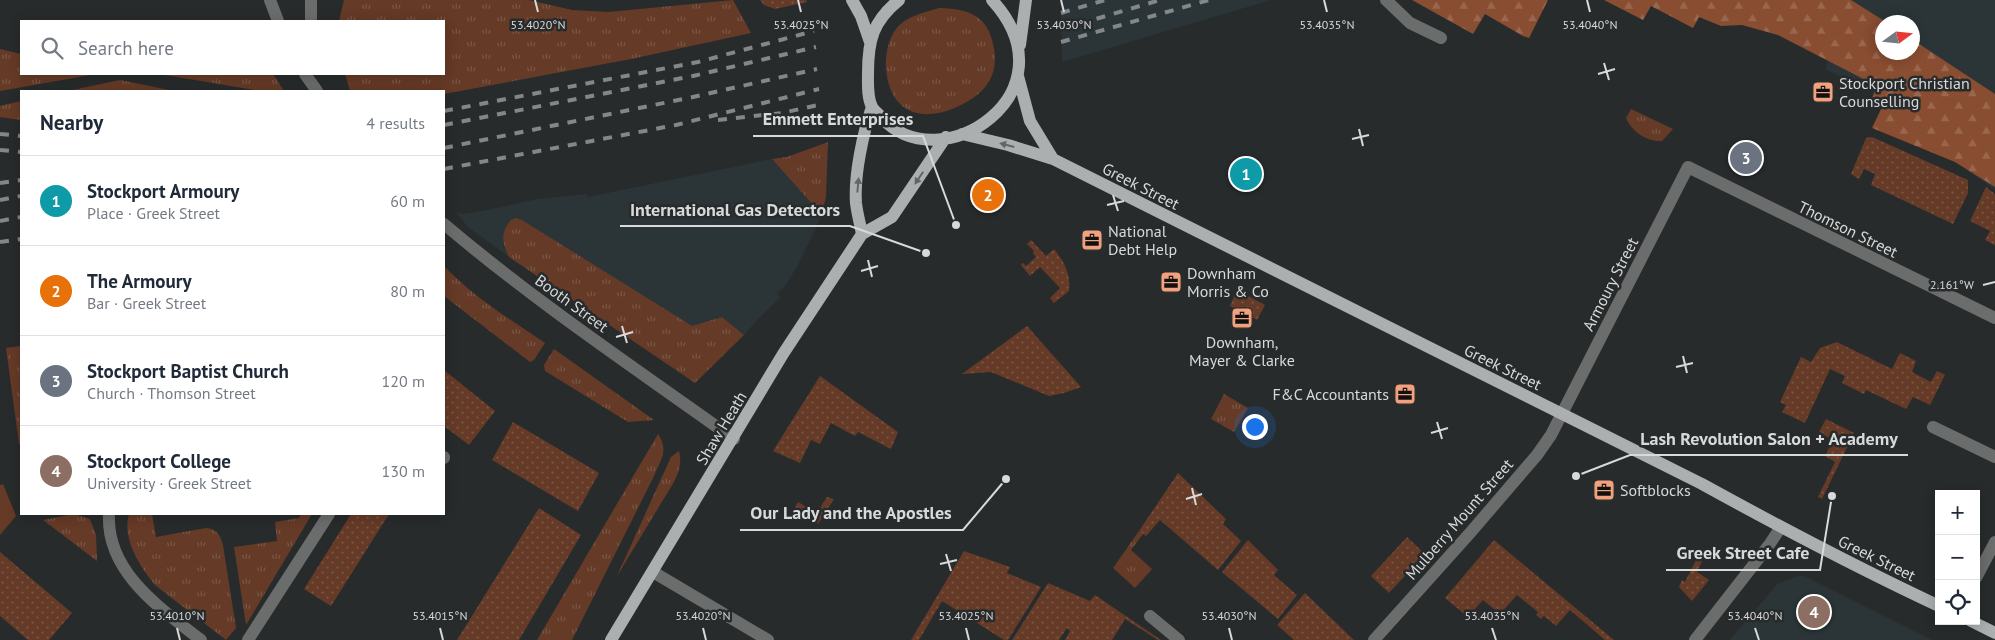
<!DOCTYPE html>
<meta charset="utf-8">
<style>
:root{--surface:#fff;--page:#f6f6f7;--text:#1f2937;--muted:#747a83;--line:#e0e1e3;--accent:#111827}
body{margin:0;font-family:"PT Sans",sans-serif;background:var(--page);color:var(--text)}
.controls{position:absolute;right:15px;bottom:15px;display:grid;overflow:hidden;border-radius:0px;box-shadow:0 2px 12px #0003}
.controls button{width:45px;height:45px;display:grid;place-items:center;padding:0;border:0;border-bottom:1px solid var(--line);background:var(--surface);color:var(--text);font:25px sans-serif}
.compass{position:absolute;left:1875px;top:15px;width:45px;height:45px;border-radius:50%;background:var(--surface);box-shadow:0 2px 12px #0003;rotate:75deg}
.you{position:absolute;left:1254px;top:426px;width:18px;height:18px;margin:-12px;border:4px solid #fff;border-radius:50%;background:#1a73e8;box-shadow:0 0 0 8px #1a73e833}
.badge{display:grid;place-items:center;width:32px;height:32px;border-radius:50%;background:var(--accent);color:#fff;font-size:16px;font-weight:700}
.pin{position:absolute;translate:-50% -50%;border:2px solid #fff;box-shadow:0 1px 5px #0006}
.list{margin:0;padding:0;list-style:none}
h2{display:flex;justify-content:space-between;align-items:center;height:65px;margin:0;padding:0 20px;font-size:21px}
h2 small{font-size:16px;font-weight:400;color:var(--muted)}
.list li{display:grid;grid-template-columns:32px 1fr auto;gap:15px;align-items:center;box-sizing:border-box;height:90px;padding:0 20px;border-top:1px solid var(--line)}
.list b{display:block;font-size:19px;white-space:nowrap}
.list p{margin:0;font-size:16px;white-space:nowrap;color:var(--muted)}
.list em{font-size:16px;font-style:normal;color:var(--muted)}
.icon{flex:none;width:28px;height:28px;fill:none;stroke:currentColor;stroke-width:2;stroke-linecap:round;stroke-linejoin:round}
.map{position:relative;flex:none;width:1995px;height:640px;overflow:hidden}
.search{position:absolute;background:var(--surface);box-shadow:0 2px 12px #0003;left:20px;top:20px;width:425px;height:55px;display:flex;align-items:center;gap:12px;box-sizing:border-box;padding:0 18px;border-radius:0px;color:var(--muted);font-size:19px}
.panel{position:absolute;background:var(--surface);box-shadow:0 2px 12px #0003;left:20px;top:90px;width:425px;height:425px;border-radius:0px}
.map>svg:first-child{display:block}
</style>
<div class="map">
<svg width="1995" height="640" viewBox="0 0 1995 640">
<defs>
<pattern id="grass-tufts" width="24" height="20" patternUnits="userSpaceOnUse" patternTransform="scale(1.25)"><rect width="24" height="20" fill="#653a27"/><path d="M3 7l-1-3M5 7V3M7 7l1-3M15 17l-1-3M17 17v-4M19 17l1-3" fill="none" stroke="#7a5646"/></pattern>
<pattern id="forest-firs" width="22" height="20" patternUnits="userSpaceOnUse" patternTransform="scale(1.25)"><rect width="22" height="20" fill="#894d31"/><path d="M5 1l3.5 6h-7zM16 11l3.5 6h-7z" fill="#99664e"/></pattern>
<pattern id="garden-dots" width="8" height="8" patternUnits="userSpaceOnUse" patternTransform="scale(1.25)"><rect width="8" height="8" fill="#653a27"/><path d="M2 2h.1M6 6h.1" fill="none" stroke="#7a5646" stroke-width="1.8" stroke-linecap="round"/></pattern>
</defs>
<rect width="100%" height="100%" fill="#282b2c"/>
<path fill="#2b3537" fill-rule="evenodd" d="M 1061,0 L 1271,0 L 1062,62 Z
M 1850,0 L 1995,0 L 1995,190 L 1943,153 L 1883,106 L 1871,100 L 1874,93 L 1825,69 ZM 1882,22 L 1912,22 L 1912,52 L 1882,52 Z
M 772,159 L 822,215 L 797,267 L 785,286 L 777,294 L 780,298 L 758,319 L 744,335 L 722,317 L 692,327 L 522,220 L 503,245 L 509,257 L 468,227 L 456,212 L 463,214 L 482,211 L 538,199 L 587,194 L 588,197 Z
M 1802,575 L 1932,640 L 1730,640 L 1778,583 Z"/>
<path fill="url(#grass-tufts)" d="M 344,0 L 529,0 L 572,10 L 609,12 L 733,0 L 751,33 L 631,59 L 444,94 L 444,91 L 350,91 L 345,74 L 444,74 L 444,21 L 339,21 Z
M 940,8 C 970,9 989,16 994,49 C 998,69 990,87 973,98 C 936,123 891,123 886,69 C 885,57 888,39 896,29 C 906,16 925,12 940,8 Z
M 0,49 L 21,54 L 21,74 L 96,74 L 0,91 Z
M 159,74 L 273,74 L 284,91 L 261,91 Z
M 120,80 L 174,91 L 68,91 Z
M 21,101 L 21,120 L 0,117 L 0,106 Z
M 1631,109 L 1673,129 L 1662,141 C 1647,142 1631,131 1626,118 Z
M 828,142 L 826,196 L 822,215 L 772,159 L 787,157 Z
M 516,218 L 522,220 L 692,326 L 722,317 L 744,335 L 695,383 L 509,257 C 502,243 500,233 511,220 Z
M 444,266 C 473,297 510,319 545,343 L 534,360 L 530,362 L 444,296 Z
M 21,346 L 21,444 L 19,444 L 6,348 Z
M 554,349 L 654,420 L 628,422 L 545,371 L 544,365 Z
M 1224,394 L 1248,408 L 1234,432 L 1211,419 Z
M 658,434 C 669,451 661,459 654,476 L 572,640 L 537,640 Z
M 679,451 C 682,463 679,471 674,482 L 617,576 L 671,457 Z
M 74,514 L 90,519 L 96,535 L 97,561 L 43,520 Z
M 129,514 L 152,514 L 156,537 L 206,528 C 217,529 220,535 223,545 L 236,628 L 226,640 L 155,585 C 139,565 122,539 129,514 Z
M 301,514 L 312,514 L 246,625 L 234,547 L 277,541 L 275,522 L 299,518 Z
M 1139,531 L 1143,534 L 1131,550 L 1152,569 L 1135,588 L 1113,568 Z"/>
<path fill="url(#forest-firs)" d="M 1412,0 L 1548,0 L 1529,38 L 1523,36 L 1485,14 L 1473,34 Z
M 1604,0 L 1851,0 L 1886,22 L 1882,22 L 1882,52 L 1912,52 L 1913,40 L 1995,94 L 1995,187 L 1955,162 L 1872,128 L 1883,105 L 1872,98 L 1877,86 L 1778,35 L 1742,25 L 1721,26 L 1699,17 L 1693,28 L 1651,6 L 1643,20 Z"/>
<path fill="#653a27" d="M 3,484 L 16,516 L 0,535 L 0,485 Z"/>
<path fill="url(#garden-dots)" d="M 760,0 L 806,0 L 807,2 L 775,9 L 764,5 Z
M 1872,137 L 1968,180 L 1968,193 L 1953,224 L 1871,185 L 1875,174 L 1864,169 L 1859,179 L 1851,174 L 1866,138 Z
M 1986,187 L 1995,194 L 1995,245 L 1985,240 L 1990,231 L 1970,221 Z
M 1031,240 L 1046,256 L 1054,249 C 1064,262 1071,273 1069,291 L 1054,303 L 1050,298 L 1060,288 L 1040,267 L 1030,276 L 1021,265 L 1023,263 L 1026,266 L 1036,257 L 1033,253 L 1034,251 L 1027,244 Z
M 1237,290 L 1265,305 L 1257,320 L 1230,306 Z
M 1027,326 L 1081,387 L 1064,393 L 1049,396 L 991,372 L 962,374 Z
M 1837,342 L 1892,369 L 1900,353 L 1916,361 L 1912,372 L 1931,382 L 1937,371 L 1945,375 L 1930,405 L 1913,397 L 1906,409 L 1866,390 L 1864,394 L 1842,383 L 1845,376 L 1830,369 L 1805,423 L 1782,412 L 1786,405 L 1780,402 L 1801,357 L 1811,362 L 1820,348 Z
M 444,370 L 495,411 L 469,445 L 444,426 Z
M 820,376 L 898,432 L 891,449 L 858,432 L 855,436 L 831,423 L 820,444 L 811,440 L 800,463 L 773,451 Z
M 1826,419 L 1854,433 L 1822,499 L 1818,497 L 1835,462 L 1825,456 L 1833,440 L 1819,432 Z
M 513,422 L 599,473 L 578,511 L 492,460 Z
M 1178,473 L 1226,519 L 1223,524 L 1241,541 L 1218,570 L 1160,520 L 1146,536 L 1139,531 Z
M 827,497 L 834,499 L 818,524 L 794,509 L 798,502 L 817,513 Z
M 539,508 L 581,535 L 519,640 L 457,640 Z
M 351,514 L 389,514 L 331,606 L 304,589 Z
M 1407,537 L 1425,554 L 1389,593 L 1371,576 Z
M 1248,540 L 1278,570 L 1274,575 L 1297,595 L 1278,619 L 1222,572 Z
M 1494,540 L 1614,640 L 1605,640 L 1570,610 L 1556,626 L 1544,616 L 1541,619 L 1536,615 L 1538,612 L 1517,595 L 1500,614 L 1483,600 L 1468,617 L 1445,598 Z
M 964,551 L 1010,567 L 1007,573 L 1041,587 L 1008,640 L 1004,640 L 942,601 L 919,640 L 911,640 Z
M 0,552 L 72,613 L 49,640 L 28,640 L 0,616 Z
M 1697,558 L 1702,561 L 1697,572 L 1709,580 L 1692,601 L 1679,587 L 1682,580 L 1685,582 Z
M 1048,583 L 1090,601 L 1095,595 L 1161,640 L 1158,640 L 1125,619 L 1112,640 L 1065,640 L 1070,631 L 1067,628 L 1059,640 L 1012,640 Z
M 1305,593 L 1354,640 L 1294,640 L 1277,625 Z"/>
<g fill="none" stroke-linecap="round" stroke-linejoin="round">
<path stroke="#6b6d6d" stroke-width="12" d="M 270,0 L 278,21
M 311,0 L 311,21
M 1386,0 L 1410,23 L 1441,38
M 305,74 L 317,91
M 444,224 C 536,302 636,369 734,439
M 1933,427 L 1995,457
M 444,457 L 444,458
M 109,514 C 106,572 160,608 201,640
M 653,572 L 768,640
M 1976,578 L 1995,542
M 1150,616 L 1179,640
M 248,640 L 329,514
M 1374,640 L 1470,533 L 1537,455 L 1551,435 L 1688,167 L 1995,318
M 1695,640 L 1769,545 L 1781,527"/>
<path stroke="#acafb0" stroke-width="12" d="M 852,0 L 861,16 L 870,42
M 899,0 C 873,21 868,40 868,73 C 868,83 867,97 872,107 C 874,111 879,114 882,118 C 940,182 1077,93 992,0
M 1020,45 L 1026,0
M 1018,76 L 1030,121 L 1053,159
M 962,134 L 1008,145 L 1053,159 L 1702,484 C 1780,527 1858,568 1939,606
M 862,234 C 860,223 857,213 856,203 C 854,175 863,133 872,107
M 1971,621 L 1995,633
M 611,640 L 783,354 L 862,234 L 892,217 L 946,137"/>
<path stroke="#848687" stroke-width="4" stroke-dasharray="9 9" stroke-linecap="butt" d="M 1061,13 L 1105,0
M 1062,29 L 1160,0
M 1061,42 L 1209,0
M 444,111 L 698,62 L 814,31
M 718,120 L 782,113 L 818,105
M 444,125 L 693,76 L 816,47
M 0,134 L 21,136
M 444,148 L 693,97 L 817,69
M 0,150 L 21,152
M 444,169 L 676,125 L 819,89
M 0,183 L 21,180
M 0,200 L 21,196
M 0,221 L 21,217
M 0,242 L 21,239"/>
</g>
<defs><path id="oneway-solid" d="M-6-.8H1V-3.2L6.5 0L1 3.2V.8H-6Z" transform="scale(1.25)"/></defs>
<g fill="#636667">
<use href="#oneway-solid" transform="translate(1007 145) rotate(-165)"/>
<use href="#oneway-solid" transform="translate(919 178) rotate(124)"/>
<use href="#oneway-solid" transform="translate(858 185) rotate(-85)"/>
</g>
<path fill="none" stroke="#d7d9da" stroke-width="2" d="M 535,0 L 538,12M 798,0 L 801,12M 1061,0 L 1064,12M 1324,0 L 1327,12M 1587,0 L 1590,12M 1604,63 L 1609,80M 1598,74 L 1615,69M 1359,129 L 1363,146M 1352,139 L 1369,135M 1113,195 L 1118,211M 1107,205 L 1124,201M 868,260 L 872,277M 861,271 L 878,266M 1983,285 L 1995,282M 622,326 L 627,343M 616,337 L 633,332M 1683,356 L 1687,373M 1676,367 L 1693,363M 1437,422 L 1442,439M 1431,433 L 1448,428M 1192,488 L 1196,505M 1186,499 L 1202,494M 946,554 L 951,571M 940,564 L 957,560M 177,628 L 180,640M 440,628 L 443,640M 703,628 L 706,640M 966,628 L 969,640M 1229,628 L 1232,640M 1492,628 L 1496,640M 1755,628 L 1759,640"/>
<defs>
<g id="office-square" transform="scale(1.125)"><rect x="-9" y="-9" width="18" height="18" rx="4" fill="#f1a17d" stroke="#282b2c"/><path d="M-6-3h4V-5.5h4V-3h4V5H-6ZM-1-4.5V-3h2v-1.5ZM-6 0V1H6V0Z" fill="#111"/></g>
</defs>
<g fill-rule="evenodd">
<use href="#office-square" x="1823" y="92"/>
<use href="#office-square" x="1092" y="240"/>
<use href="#office-square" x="1171" y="282"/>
<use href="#office-square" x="1242" y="318"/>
<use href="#office-square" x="1405" y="394"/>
<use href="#office-square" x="1604" y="490"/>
</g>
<g text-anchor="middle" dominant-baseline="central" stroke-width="5" stroke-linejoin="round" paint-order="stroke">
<g font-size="16" fill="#d7d9da" stroke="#282b2c" text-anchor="start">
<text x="1839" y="83">Stockport Christian<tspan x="1839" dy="18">Counselling</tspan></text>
<text x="1108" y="231">National<tspan x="1108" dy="18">Debt Help</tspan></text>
<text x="1187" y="273">Downham<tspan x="1187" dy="18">Morris &amp; Co</tspan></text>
<text x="1242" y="342" text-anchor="middle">Downham,<tspan x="1242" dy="18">Mayer &amp; Clarke</tspan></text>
<text x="1389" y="394" text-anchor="end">F&amp;C Accountants</text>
<text x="1620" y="490">Softblocks</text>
</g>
<g font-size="16" fill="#d7d9da" stroke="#282b2c">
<text transform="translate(1141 186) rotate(27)">Greek Street</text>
<text transform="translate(1848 229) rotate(26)">Thomson Street</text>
<text transform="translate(1610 284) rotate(-63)">Armoury Street</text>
<text transform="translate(572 303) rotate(36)">Booth Street</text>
<text transform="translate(1503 367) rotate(26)">Greek Street</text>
<text transform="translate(721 428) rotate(-59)">Shaw Heath</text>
<text transform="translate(1459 519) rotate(-49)">Mulberry Mount Street</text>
<text transform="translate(1877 558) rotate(26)">Greek Street</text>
</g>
</g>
<g font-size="12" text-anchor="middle" fill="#d7d9da" stroke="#282b2c" stroke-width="5" stroke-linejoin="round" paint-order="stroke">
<text x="538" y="29">53.4020°N</text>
<text x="801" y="29">53.4025°N</text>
<text x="1064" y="29">53.4030°N</text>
<text x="1327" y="29">53.4035°N</text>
<text x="1590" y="29">53.4040°N</text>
<text x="1952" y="289">2.161°W</text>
<text x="177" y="620">53.4010°N</text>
<text x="440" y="620">53.4015°N</text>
<text x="703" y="620">53.4020°N</text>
<text x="966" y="620">53.4025°N</text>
<text x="1229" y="620">53.4030°N</text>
<text x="1492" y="620">53.4035°N</text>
<text x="1755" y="620">53.4040°N</text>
</g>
<path fill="none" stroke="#d7d9da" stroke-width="2" d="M956 225L923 136H753M926 253L850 226H620M1576 476L1630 455H1908M1006 479L963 530H740M1832 496L1820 570H1666"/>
<g fill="#d7d9da" stroke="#282b2c" stroke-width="2">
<circle cx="956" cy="225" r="5"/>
<circle cx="926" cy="253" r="5"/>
<circle cx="1576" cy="476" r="5"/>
<circle cx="1006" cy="479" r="5"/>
<circle cx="1832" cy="496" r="5"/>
</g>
<g font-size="18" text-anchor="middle" font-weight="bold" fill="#d7d9da" stroke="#282b2c" stroke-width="5" stroke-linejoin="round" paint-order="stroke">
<text x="838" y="125">Emmett Enterprises</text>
<text x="735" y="216">International Gas Detectors</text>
<text x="1769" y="445">Lash Revolution Salon + Academy</text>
<text x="851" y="519">Our Lady and the Apostles</text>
<text x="1743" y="559">Greek Street Cafe</text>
</g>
</svg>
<div class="controls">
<button>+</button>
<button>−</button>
<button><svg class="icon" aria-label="locate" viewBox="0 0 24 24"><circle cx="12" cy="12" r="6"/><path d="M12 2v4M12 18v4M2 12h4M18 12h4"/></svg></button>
</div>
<svg class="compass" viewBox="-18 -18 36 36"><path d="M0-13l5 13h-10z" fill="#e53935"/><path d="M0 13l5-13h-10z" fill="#747a83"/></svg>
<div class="you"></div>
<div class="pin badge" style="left:1246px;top:174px;background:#0f9aa8">1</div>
<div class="pin badge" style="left:988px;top:195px;background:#e8710a">2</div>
<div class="pin badge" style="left:1746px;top:158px;background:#6b7280">3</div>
<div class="pin badge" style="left:1814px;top:612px;background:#8d6e63">4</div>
<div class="search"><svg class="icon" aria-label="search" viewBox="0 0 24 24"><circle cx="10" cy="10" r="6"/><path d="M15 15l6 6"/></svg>Search here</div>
<section class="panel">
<h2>Nearby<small>4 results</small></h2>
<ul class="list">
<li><span class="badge" style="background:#0f9aa8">1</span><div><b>Stockport Armoury</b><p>Place · Greek Street</p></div><em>60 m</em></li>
<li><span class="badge" style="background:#e8710a">2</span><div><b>The Armoury</b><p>Bar · Greek Street</p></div><em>80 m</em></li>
<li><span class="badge" style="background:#6b7280">3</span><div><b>Stockport Baptist Church</b><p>Church · Thomson Street</p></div><em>120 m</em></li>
<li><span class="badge" style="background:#8d6e63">4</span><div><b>Stockport College</b><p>University · Greek Street</p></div><em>130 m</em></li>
</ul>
</section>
</div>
